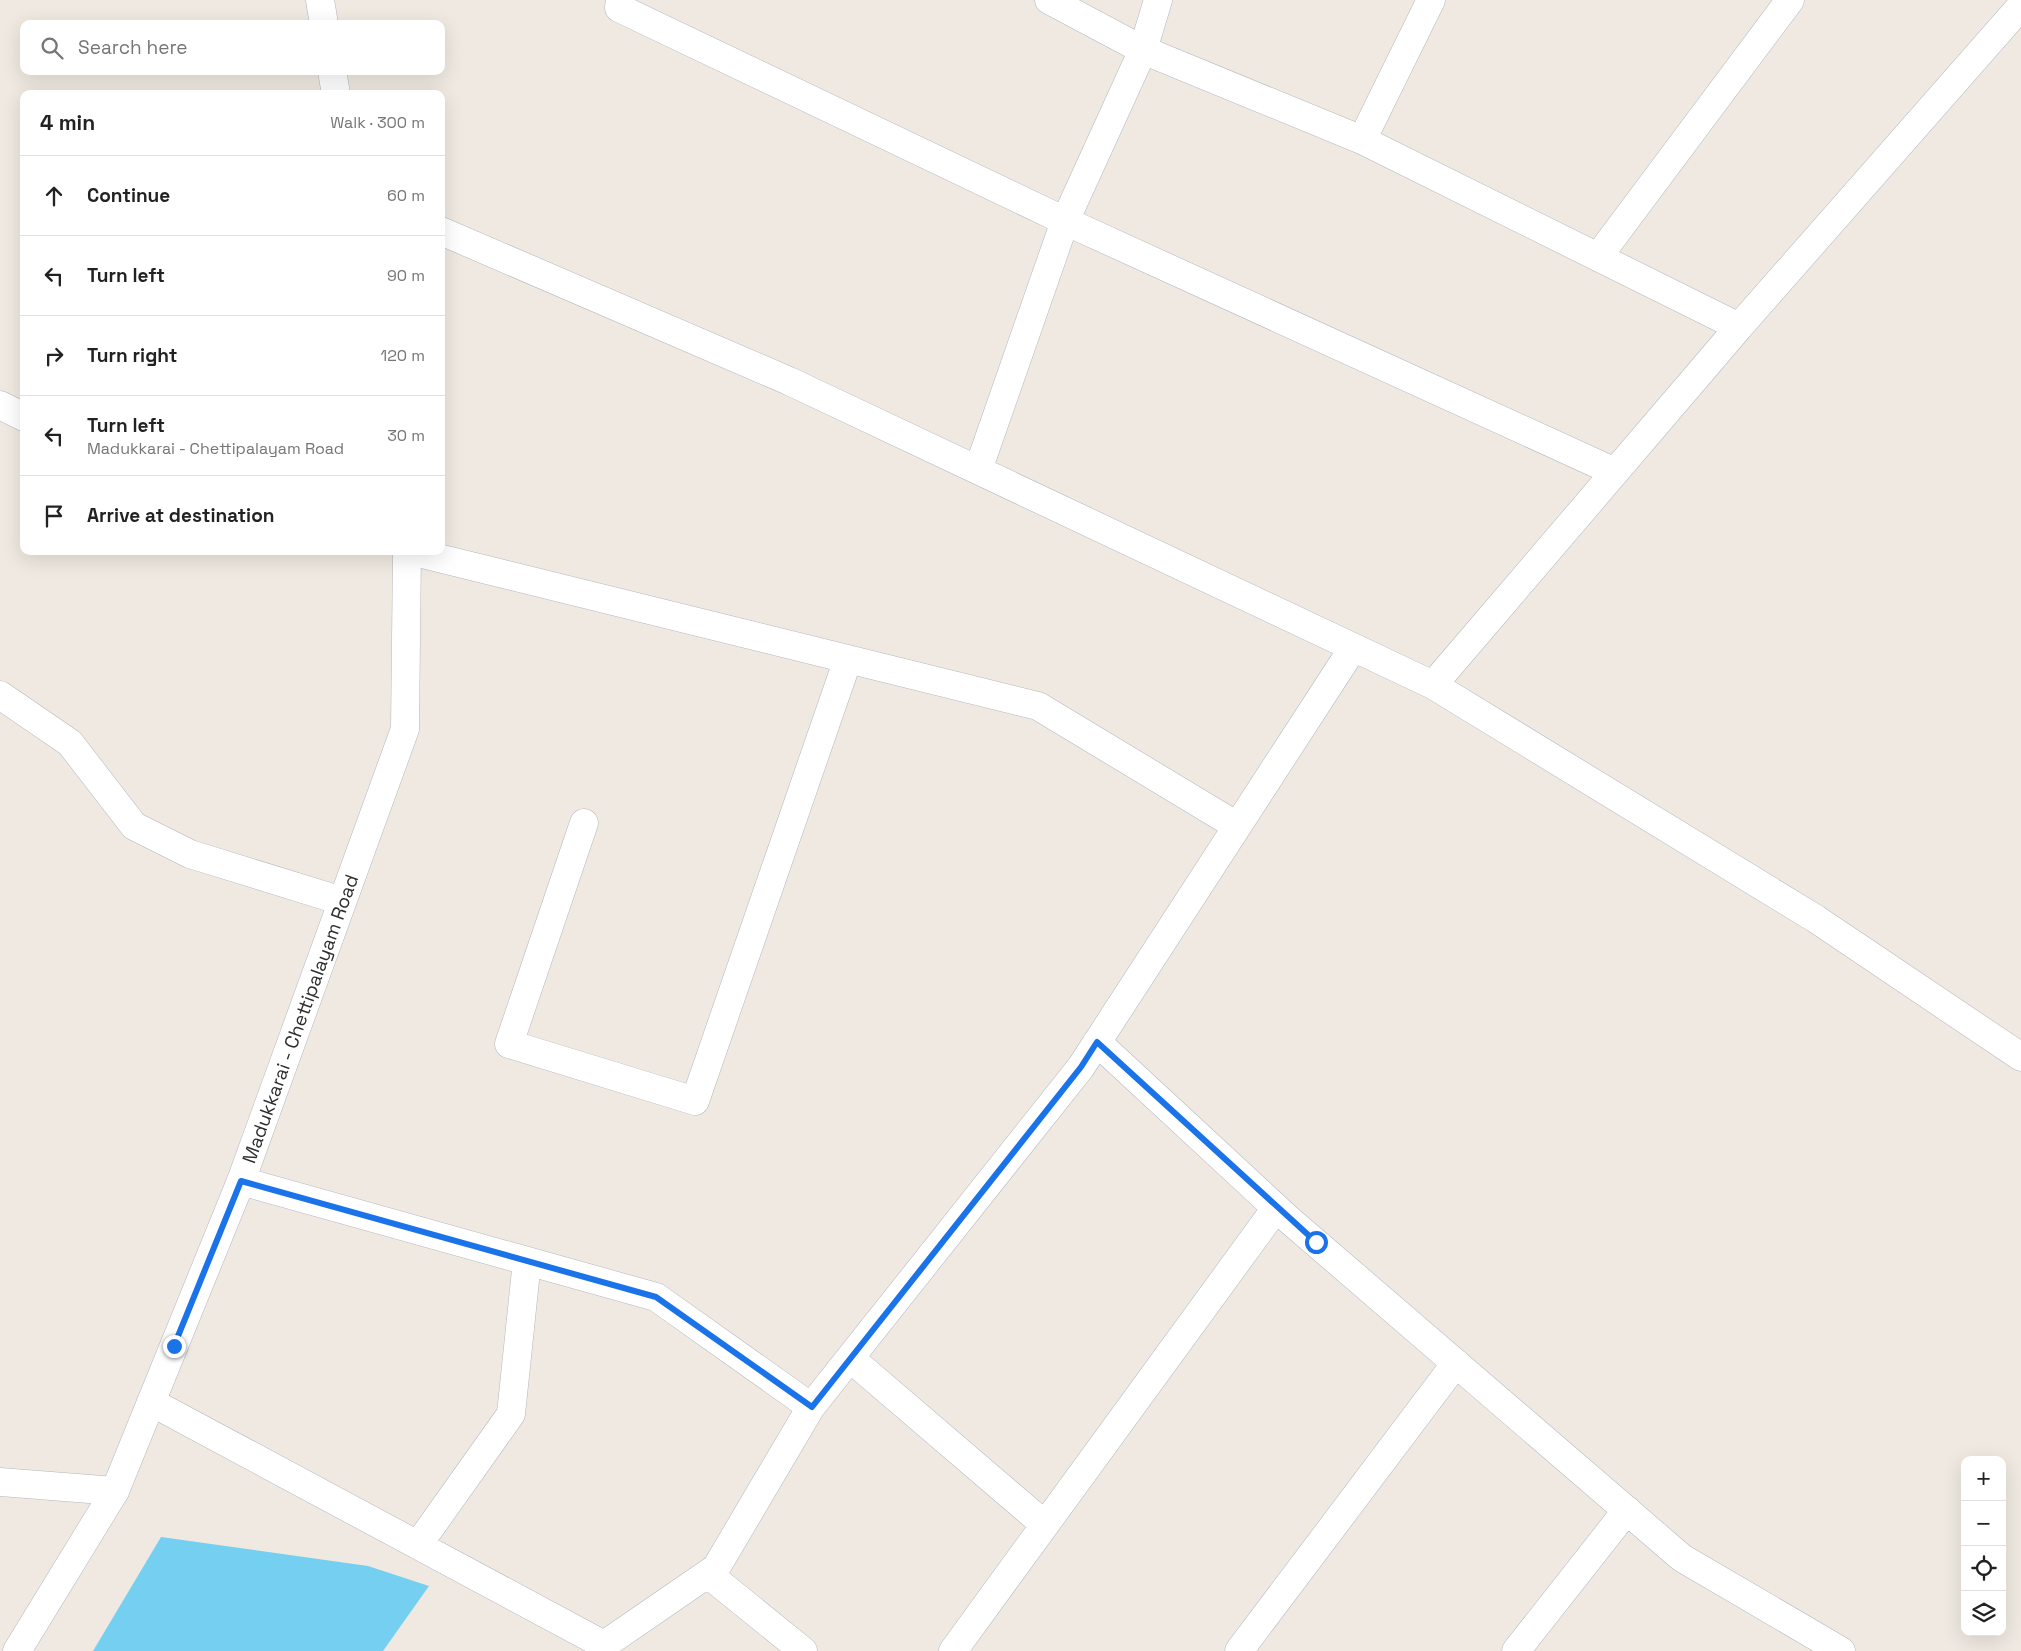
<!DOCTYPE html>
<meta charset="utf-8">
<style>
:root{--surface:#fff;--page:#f2f2f2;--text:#222;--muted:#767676;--line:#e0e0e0}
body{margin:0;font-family:"Space Grotesk",sans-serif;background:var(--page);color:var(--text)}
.controls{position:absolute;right:15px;bottom:15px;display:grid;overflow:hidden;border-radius:10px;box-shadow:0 5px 20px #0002}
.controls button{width:45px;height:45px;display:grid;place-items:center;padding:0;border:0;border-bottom:1px solid var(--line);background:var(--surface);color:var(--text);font:25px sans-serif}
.stop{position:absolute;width:15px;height:15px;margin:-11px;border:4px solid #1a73e8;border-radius:50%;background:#fff}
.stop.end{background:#1a73e8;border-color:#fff;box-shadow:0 1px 5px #0008}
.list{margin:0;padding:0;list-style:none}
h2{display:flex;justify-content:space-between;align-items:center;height:65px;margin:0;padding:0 20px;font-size:21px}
h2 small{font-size:16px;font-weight:400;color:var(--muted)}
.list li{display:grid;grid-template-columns:32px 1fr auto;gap:15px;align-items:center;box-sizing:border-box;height:80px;padding:0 20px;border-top:1px solid var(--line)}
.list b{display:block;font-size:19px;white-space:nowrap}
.list p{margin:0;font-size:16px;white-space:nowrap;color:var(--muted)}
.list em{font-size:16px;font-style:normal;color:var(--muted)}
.icon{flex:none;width:28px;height:28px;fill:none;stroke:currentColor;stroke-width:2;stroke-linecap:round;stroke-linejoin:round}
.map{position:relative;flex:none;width:2021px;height:1651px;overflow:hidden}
.search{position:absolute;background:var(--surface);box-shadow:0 5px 20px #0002;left:20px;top:20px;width:425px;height:55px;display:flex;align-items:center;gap:12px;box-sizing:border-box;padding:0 18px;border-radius:10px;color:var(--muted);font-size:19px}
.panel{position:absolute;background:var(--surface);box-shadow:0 5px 20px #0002;left:20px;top:90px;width:425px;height:465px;border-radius:10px}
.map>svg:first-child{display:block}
</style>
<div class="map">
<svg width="2021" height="1651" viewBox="0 0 2021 1651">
<rect width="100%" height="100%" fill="#efe9e1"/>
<path fill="#75cff0" d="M 161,1537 L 368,1566 L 429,1586 L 383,1651 L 93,1651 Z"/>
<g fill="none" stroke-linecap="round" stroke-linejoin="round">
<g stroke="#b4b7c1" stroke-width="29">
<path id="minor" d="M 620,0 L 619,8 L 1065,221 L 1615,472
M 1049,0 L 1143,50 L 1362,140 L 1739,327 L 2021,6
M 1362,140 L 1431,0
M 441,231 L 789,381 L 1433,685 L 1739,327
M 1598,257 L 1790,0
M 0,405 L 24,417
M 978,470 L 1065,221 L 1143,50 L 1158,0
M 410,551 L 1038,706 L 1237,826
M 1433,685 L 1816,919 L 2021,1057
M 0,695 L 70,743 L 134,826 L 190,854 L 342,901
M 584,823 L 509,1044 L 695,1101 L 848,659
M 1097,1042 L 1287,1218 L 1682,1558 L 1841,1651
M 241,1181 L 656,1297 L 811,1407 L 1081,1067 L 1353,648
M 850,1358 L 1045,1525
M 151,1402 L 604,1645 L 716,1568 L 811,1407
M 418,1545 L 511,1414 L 527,1261
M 708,1574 L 803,1651
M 953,1651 L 1276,1208
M 1239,1651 L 1456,1363
M 1516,1651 L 1627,1510"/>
</g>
<g stroke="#b4b7c1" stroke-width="29">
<path id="tertiary" d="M 0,1482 L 115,1491"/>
</g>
<g stroke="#b4b7c1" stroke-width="29">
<g id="secondary">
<path d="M 320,0 L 324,24"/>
<path d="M 332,71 L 336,94"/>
<path id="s1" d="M 17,1651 L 115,1491 L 241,1181 L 405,729 L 407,551"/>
</g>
</g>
<use href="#minor" stroke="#fff" stroke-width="28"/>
<use href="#tertiary" stroke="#fff" stroke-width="28"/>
<use href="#secondary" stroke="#fff" stroke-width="28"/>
</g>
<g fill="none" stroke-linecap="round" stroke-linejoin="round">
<path stroke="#1a73e8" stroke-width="6" d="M 174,1346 L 241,1181 L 656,1297 L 812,1407 L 1081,1067 L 1097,1042 L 1316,1242"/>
</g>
<g text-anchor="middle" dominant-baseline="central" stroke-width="4" stroke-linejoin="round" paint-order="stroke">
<g font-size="19" fill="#2e2e2e" stroke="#fff">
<text stroke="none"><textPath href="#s1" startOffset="695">Madukkarai - Chettipalayam Road</textPath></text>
</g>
</g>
</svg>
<div class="controls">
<button>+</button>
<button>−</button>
<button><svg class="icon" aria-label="locate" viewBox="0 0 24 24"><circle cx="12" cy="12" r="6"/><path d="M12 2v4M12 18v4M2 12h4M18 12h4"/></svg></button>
<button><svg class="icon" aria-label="layers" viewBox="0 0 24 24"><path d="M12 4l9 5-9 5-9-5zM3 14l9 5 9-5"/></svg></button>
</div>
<div class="stop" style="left:1316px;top:1242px"></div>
<div class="stop end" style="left:174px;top:1346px"></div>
<div class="search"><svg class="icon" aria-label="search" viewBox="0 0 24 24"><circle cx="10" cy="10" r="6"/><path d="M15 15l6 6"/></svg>Search here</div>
<section class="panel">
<h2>4 min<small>Walk · 300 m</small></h2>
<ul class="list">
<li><svg class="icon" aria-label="ahead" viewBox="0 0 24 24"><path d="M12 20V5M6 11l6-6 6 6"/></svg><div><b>Continue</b></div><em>60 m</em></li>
<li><svg class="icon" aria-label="left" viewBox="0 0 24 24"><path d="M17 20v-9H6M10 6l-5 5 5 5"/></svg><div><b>Turn left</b></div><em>90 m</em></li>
<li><svg class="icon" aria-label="right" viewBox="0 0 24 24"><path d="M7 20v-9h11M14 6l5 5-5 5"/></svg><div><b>Turn right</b></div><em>120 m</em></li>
<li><svg class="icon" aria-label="left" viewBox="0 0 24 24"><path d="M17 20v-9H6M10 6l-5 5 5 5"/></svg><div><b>Turn left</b><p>Madukkarai - Chettipalayam Road</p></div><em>30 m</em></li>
<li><svg class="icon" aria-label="arrive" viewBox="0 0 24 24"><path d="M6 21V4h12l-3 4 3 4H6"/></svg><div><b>Arrive at destination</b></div></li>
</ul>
</section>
</div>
